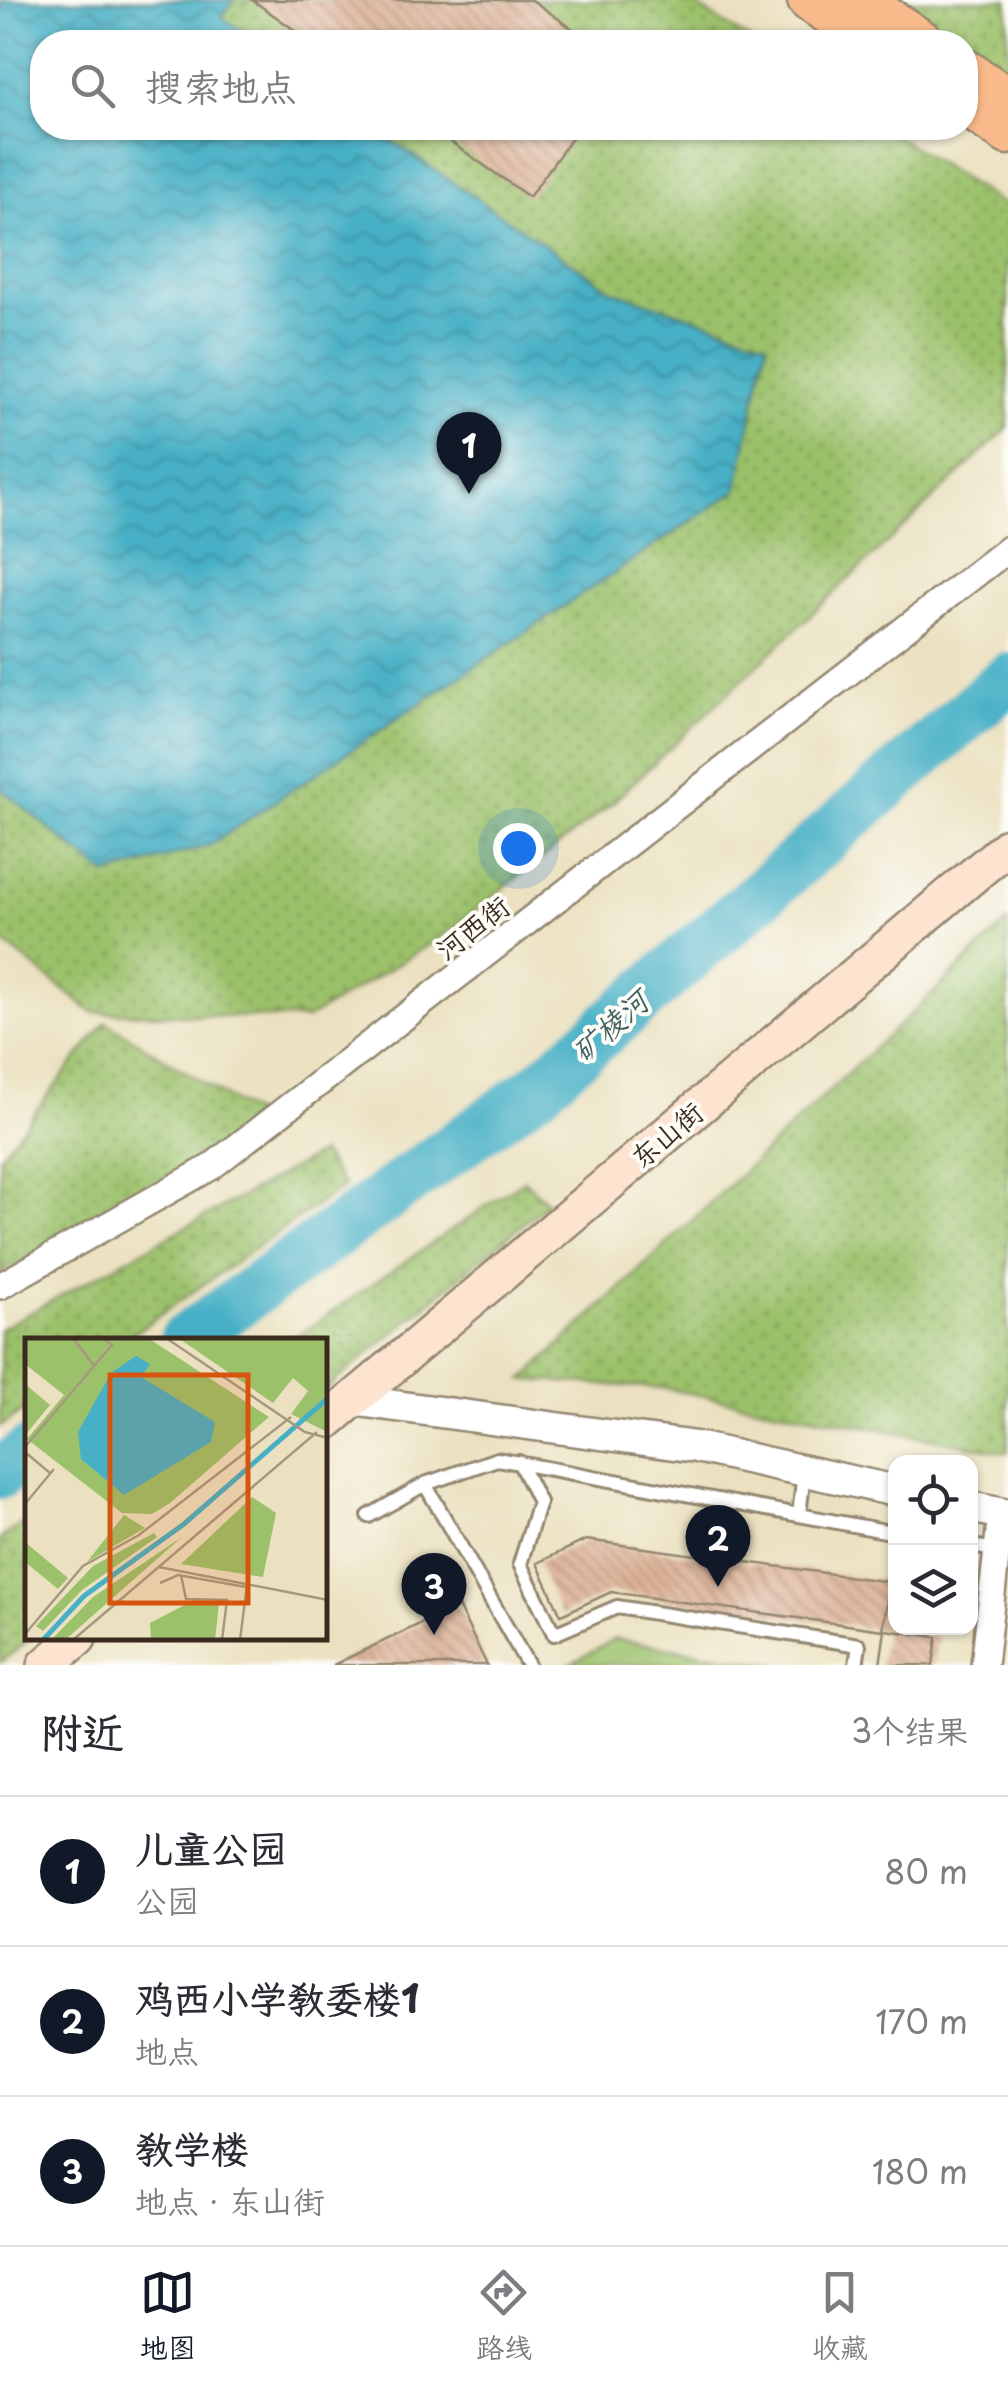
<!DOCTYPE html>
<html lang="zh">
<meta charset="utf-8">
<style>
:root{--surface:#fff;--page:#f7f7f7;--text:#2b2b33;--muted:#7c7c81;--line:#e1e1e2;--accent:#111827}
body{margin:0;font-family:"Playpen Sans","LXGW WenKai TC",sans-serif;background:var(--page);color:var(--text)}
.controls{position:absolute;right:30px;bottom:30px;display:grid;overflow:hidden;border-radius:20px;box-shadow:0 2px 8px #0004}
.controls button{width:90px;height:90px;display:grid;place-items:center;padding:0;border:0;border-bottom:2px solid var(--line);background:var(--surface);color:var(--text);font:50px sans-serif}
.you{position:absolute;left:518px;top:848px;width:35px;height:35px;margin:-25px;border:8px solid #fff;border-radius:50%;background:#1a73e8;box-shadow:0 0 0 15px #1a73e833}
.badge{display:grid;place-items:center;width:65px;height:65px;border-radius:50%;background:var(--accent);color:#fff;font-size:32px;font-weight:700}
.pin{position:absolute;translate:-50% -82px;filter:drop-shadow(0 2px 5px #0008)}
.pin::after{content:'';position:absolute;top:52px;width:35px;height:30px;background:inherit;clip-path:polygon(0 0,100% 0,50% 100%)}
.list{margin:0;padding:0;list-style:none}
h2{display:flex;justify-content:space-between;align-items:center;height:130px;margin:0;padding:0 40px;font-size:42px}
h2 small{font-size:32px;font-weight:400;color:var(--muted)}
.list li{display:grid;grid-template-columns:65px 1fr auto;gap:30px;align-items:center;box-sizing:border-box;height:150px;padding:0 40px;border-top:2px solid var(--line)}
.list b{display:block;font-size:38px;white-space:nowrap}
.list p{margin:0;font-size:32px;white-space:nowrap;color:var(--muted)}
.list em{font-size:32px;font-style:normal;color:var(--muted)}
.icon{flex:none;width:55px;height:55px;fill:none;stroke:currentColor;stroke-width:2;stroke-linecap:round;stroke-linejoin:round}
.map{position:relative;flex:none;width:1008px;height:1665px;overflow:hidden}
.search{position:absolute;background:var(--surface);box-shadow:0 2px 8px #0004;left:30px;right:30px;top:30px;height:110px;display:flex;align-items:center;gap:25px;box-sizing:border-box;padding:0 35px;border-radius:40px;color:var(--muted);font-size:38px}
.sheet{height:580px;background:var(--surface)}
nav{display:flex;justify-content:space-around;align-items:center;box-sizing:border-box;height:140px;border-top:2px solid var(--line);background:var(--surface);font-size:28px;color:var(--muted)}
nav a{display:grid;justify-items:center;gap:5px}
nav .on{color:var(--accent)}
.map>svg:first-child{display:block}
</style>
<div class="map">
<svg width="1008" height="1665" viewBox="0 0 1008 1665">
<defs>
<pattern id="park-dots" width="8" height="8" patternUnits="userSpaceOnUse" patternTransform="scale(2.5)"><rect width="8" height="8" fill="#9bc16b"/><path d="M2 2h.1M6 6h.1" fill="none" stroke="#809d57" stroke-width="1.8" stroke-linecap="round"/></pattern>
<pattern id="water-waves" width="16" height="10" patternUnits="userSpaceOnUse" patternTransform="scale(2.5)"><rect width="16" height="10" fill="#47b0c6"/><path d="M0 5q4-4 8 0t8 0" fill="none" stroke="#3c8fa0"/></pattern>
<pattern id="building-back-hatch" width="6" height="6" patternUnits="userSpaceOnUse" patternTransform="scale(2.5)"><rect width="6" height="6" fill="#ddb297"/><path d="M-1 5l2 2M0 0l6 6M5-1l2 2" fill="none" stroke="#b4917b"/></pattern>
</defs>
<rect width="100%" height="100%" fill="#fdfcf7"/>
<filter id="ink" filterUnits="userSpaceOnUse"><feTurbulence type="fractalNoise" baseFrequency=".01" numOctaves="2"/><feDisplacementMap in="SourceGraphic" scale="20" xChannelSelector="R" yChannelSelector="G"/><feConvolveMatrix kernelMatrix="1 2 1 2 8 2 1 2 1" color-interpolation-filters="sRGB"/></filter>
<filter id="wash" filterUnits="userSpaceOnUse"><feTurbulence type="fractalNoise" baseFrequency=".0048" numOctaves="4" result="noise"/><feDisplacementMap in="SourceGraphic" scale="40" xChannelSelector="R" yChannelSelector="G"/><feGaussianBlur stdDeviation="2.25" result="paint"/><feColorMatrix in="noise" values="0 0 0 0 0 0 0 0 0 0 0 0 0 0 0 0 0 1.4 0 .05"/><feComposite in="paint" operator="in"/></filter>
<g filter="url(#wash)">
<rect width="100%" height="100%" fill="#ebe1c0"/>
<path fill="url(#park-dots)" stroke="#6b7644" stroke-width="2.5" d="M 0,0 L 687,0 L 753,42 L 42,42 L 42,128 L 884,128 L 1008,208 L 1008,428 L 611,804 L 440,938 L 307,1019 L 92,1012 L 0,940 Z
M 889,0 L 1008,0 L 1008,81 L 966,52 L 966,42 L 952,42 Z
M 1008,922 L 1008,1453 L 662,1388 L 523,1380 Z
M 106,1022 L 258,1117 L 199,1165 L 0,1274 L 0,1156 Z
M 321,1153 L 344,1186 L 124,1340 L 28,1340 L 27,1408 L 0,1427 L 0,1329 Z
M 524,1180 L 548,1203 L 325,1390 L 325,1340 L 291,1340 Z
M 27,1520 L 28,1638 L 31,1638 L 0,1663 L 0,1539 Z"/>
<path fill="#9bc16b" stroke="#6b7644" stroke-width="2.5" d="M 615,1639 L 777,1665 L 568,1665 Z"/>
<path fill="url(#water-waves)" stroke="#416d72" stroke-width="2.5" d="M 4,0 L 234,0 L 222,17 L 257,42 L 42,42 L 42,128 L 373,128 L 611,290 L 767,342 L 737,490 L 210,845 L 106,875 L 0,788 L 0,9 Z"/>
<g fill="none" stroke-linecap="round" stroke-linejoin="round">
<path stroke="#47b0c6" stroke-width="52" d="M 185,1340 L 539,1087 L 1008,679
M 0,1473 L 28,1453"/>
</g>
<g id="blocks">
<path fill="url(#building-back-hatch)" d="M 252,0 L 532,0 L 591,42 L 312,42 Z
M 431,128 L 579,128 L 529,197 Z
M 586,1540 L 890,1582 L 883,1630 L 611,1592 L 561,1615 L 537,1563 Z
M 458,1606 L 487,1665 L 333,1665 Z
M 885,1630 L 937,1637 L 933,1665 L 880,1665 Z"/>
</g>
</g>
<g filter="url(#ink)">
<use href="#blocks" fill-opacity="0" stroke="#93866f" stroke-width="2.5"/>
<g fill="none" stroke-linecap="round" stroke-linejoin="round">
<g stroke="#93866f" stroke-width="18">
<path id="service" d="M 519,1462 L 539,1502 L 520,1564 L 554,1634 L 617,1607 L 859,1645 L 856,1665
M 425,1484 L 528,1665
M 799,1515 L 804,1473
M 369,1516 L 425,1484 L 497,1459 L 896,1533
M 970,1546 L 997,1550"/>
</g>
<g stroke="#93866f" stroke-width="30">
<path id="minor" d="M 0,1286 L 211,1167 L 1008,549
M 984,1665 L 1001,1514"/>
</g>
<g stroke="#93866f" stroke-width="35">
<path id="tertiary" d="M 352,1400 L 696,1447 L 896,1491
M 970,1507 L 1008,1515"/>
</g>
<g stroke="#93866f" stroke-width="40">
<path id="secondary" d="M 325,1423 L 1008,846
M 46,1665 L 78,1638"/>
</g>
<g stroke="#93866f" stroke-width="45">
<path id="trunk" d="M 808,0 L 871,42
M 861,0 L 924,42
M 966,70 L 1008,98
M 966,106 L 1008,134"/>
</g>
<use href="#service" stroke="#fff" stroke-width="12"/>
<use href="#minor" stroke="#fff" stroke-width="25"/>
<use href="#tertiary" stroke="#fff" stroke-width="30"/>
<use href="#secondary" stroke="#fde4d1" stroke-width="35"/>
<use href="#trunk" stroke="#fabb8c" stroke-width="40"/>
</g>
</g>
<g text-anchor="middle" dominant-baseline="central" stroke-width="8" stroke-linejoin="round" paint-order="stroke">
<g font-size="28" fill="#3b2a1e" stroke="#fdfcf7">
<text transform="translate(472 927) rotate(-38)">河西街</text>
<text transform="translate(666 1134) rotate(-40)">东山街</text>
</g>
<g font-size="30" font-style="italic" fill="#406061" stroke="#fdfcf7">
<text transform="translate(609 1025) rotate(-41)">矿棱河</text>
</g>
</g>
<g transform="translate(25 1338)">
<rect width="302" height="302" fill="#ebe1c0"/>
<path d="M 0,0 L 123,0 L 244,79 L 145,165 L 127,176 L 97,175 L 2,101 L 39,57 L 0,26 ZM 153,0 L 302,0 L 302,94 L 266,76 L 283,53 L 268,40 L 248,65 ZM 227,159 L 251,175 L 238,239 L 156,226 ZM 99,177 L 120,190 L 62,224 ZM 129,195 L 132,199 L 57,252 L 18,293 L 11,288 L 68,228 ZM 157,199 L 40,302 L 27,301 L 68,259 ZM 0,204 L 43,240 L 33,251 L 0,224 Z" fill="#9bc16b"/>
<path d="M 0,46 L 25,67 L 2,95 L 0,93 ZM 169,262 L 194,266 L 190,302 L 126,302 L 125,285 Z" fill="#9bc16b"/>
<path d="M 111,18 L 125,26 L 116,39 L 190,84 L 186,104 L 99,157 L 56,121 L 53,94 L 86,35 Z" fill="#47b0c6"/>
<path fill="none" stroke="#47b0c6" stroke-width="5" d="M 18,302 L 59,258 L 159,186 L 303,60"/>
<path fill="none" stroke="#a5987f" stroke-width="2.5" d="M 48,0 L 70,29M 141,0 L 280,94 L 303,100M 0,109 L 87,7 L 78,0M 0,114 L 25,135M 0,166 L 29,131M 134,229 L 303,262M 156,237 L 161,261 L 202,262 L 197,302M 135,245 L 153,237 L 221,249M 0,296 L 58,228 L 114,197 L 266,79M 48,302 L 292,94M 215,302 L 222,247"/>
<path fill="#d7540e" fill-opacity="0.15" stroke="#d7540e" stroke-width="5" d="M 85,37 L 223,37 L 223,265 L 85,265 Z"/>
<rect width="302" height="302" fill="none" stroke="#3b2a1e" stroke-width="5"/>
</g>
</svg>
<div class="controls">
<button><svg class="icon" aria-label="locate" viewBox="0 0 24 24"><circle cx="12" cy="12" r="6"/><path d="M12 2v4M12 18v4M2 12h4M18 12h4"/></svg></button>
<button><svg class="icon" aria-label="layers" viewBox="0 0 24 24"><path d="M12 4l9 5-9 5-9-5zM3 14l9 5 9-5"/></svg></button>
</div>
<div class="you"></div>
<div class="pin badge" style="left:469px;top:494px">1</div>
<div class="pin badge" style="left:718px;top:1587px">2</div>
<div class="pin badge" style="left:434px;top:1635px">3</div>
<div class="search"><svg class="icon" aria-label="search" viewBox="0 0 24 24"><circle cx="10" cy="10" r="6"/><path d="M15 15l6 6"/></svg>搜索地点</div>
</div>
<section class="sheet">
<h2>附近<small>3个结果</small></h2>
<ul class="list">
<li><span class="badge">1</span><div><b>儿童公园</b><p>公园</p></div><em>80 m</em></li>
<li><span class="badge">2</span><div><b>鸡西小学教委楼1</b><p>地点</p></div><em>170 m</em></li>
<li><span class="badge">3</span><div><b>教学楼</b><p>地点 · 东山街</p></div><em>180 m</em></li>
</ul>
</section>
<nav>
<a class="on"><svg class="icon" aria-label="map" viewBox="0 0 24 24"><path d="M3 6l6-2 6 2 6-2v14l-6 2-6-2-6 2zM9 4v14M15 6v14"/></svg>地图</a>
<a><svg class="icon" aria-label="directions" viewBox="0 0 24 24"><path d="M12 3l9 9-9 9-9-9zM9 14v-3h6M13 9l2 2-2 2"/></svg>路线</a>
<a><svg class="icon" aria-label="saved" viewBox="0 0 24 24"><path d="M7 4h10v16l-5-4-5 4z"/></svg>收藏</a>
</nav>
